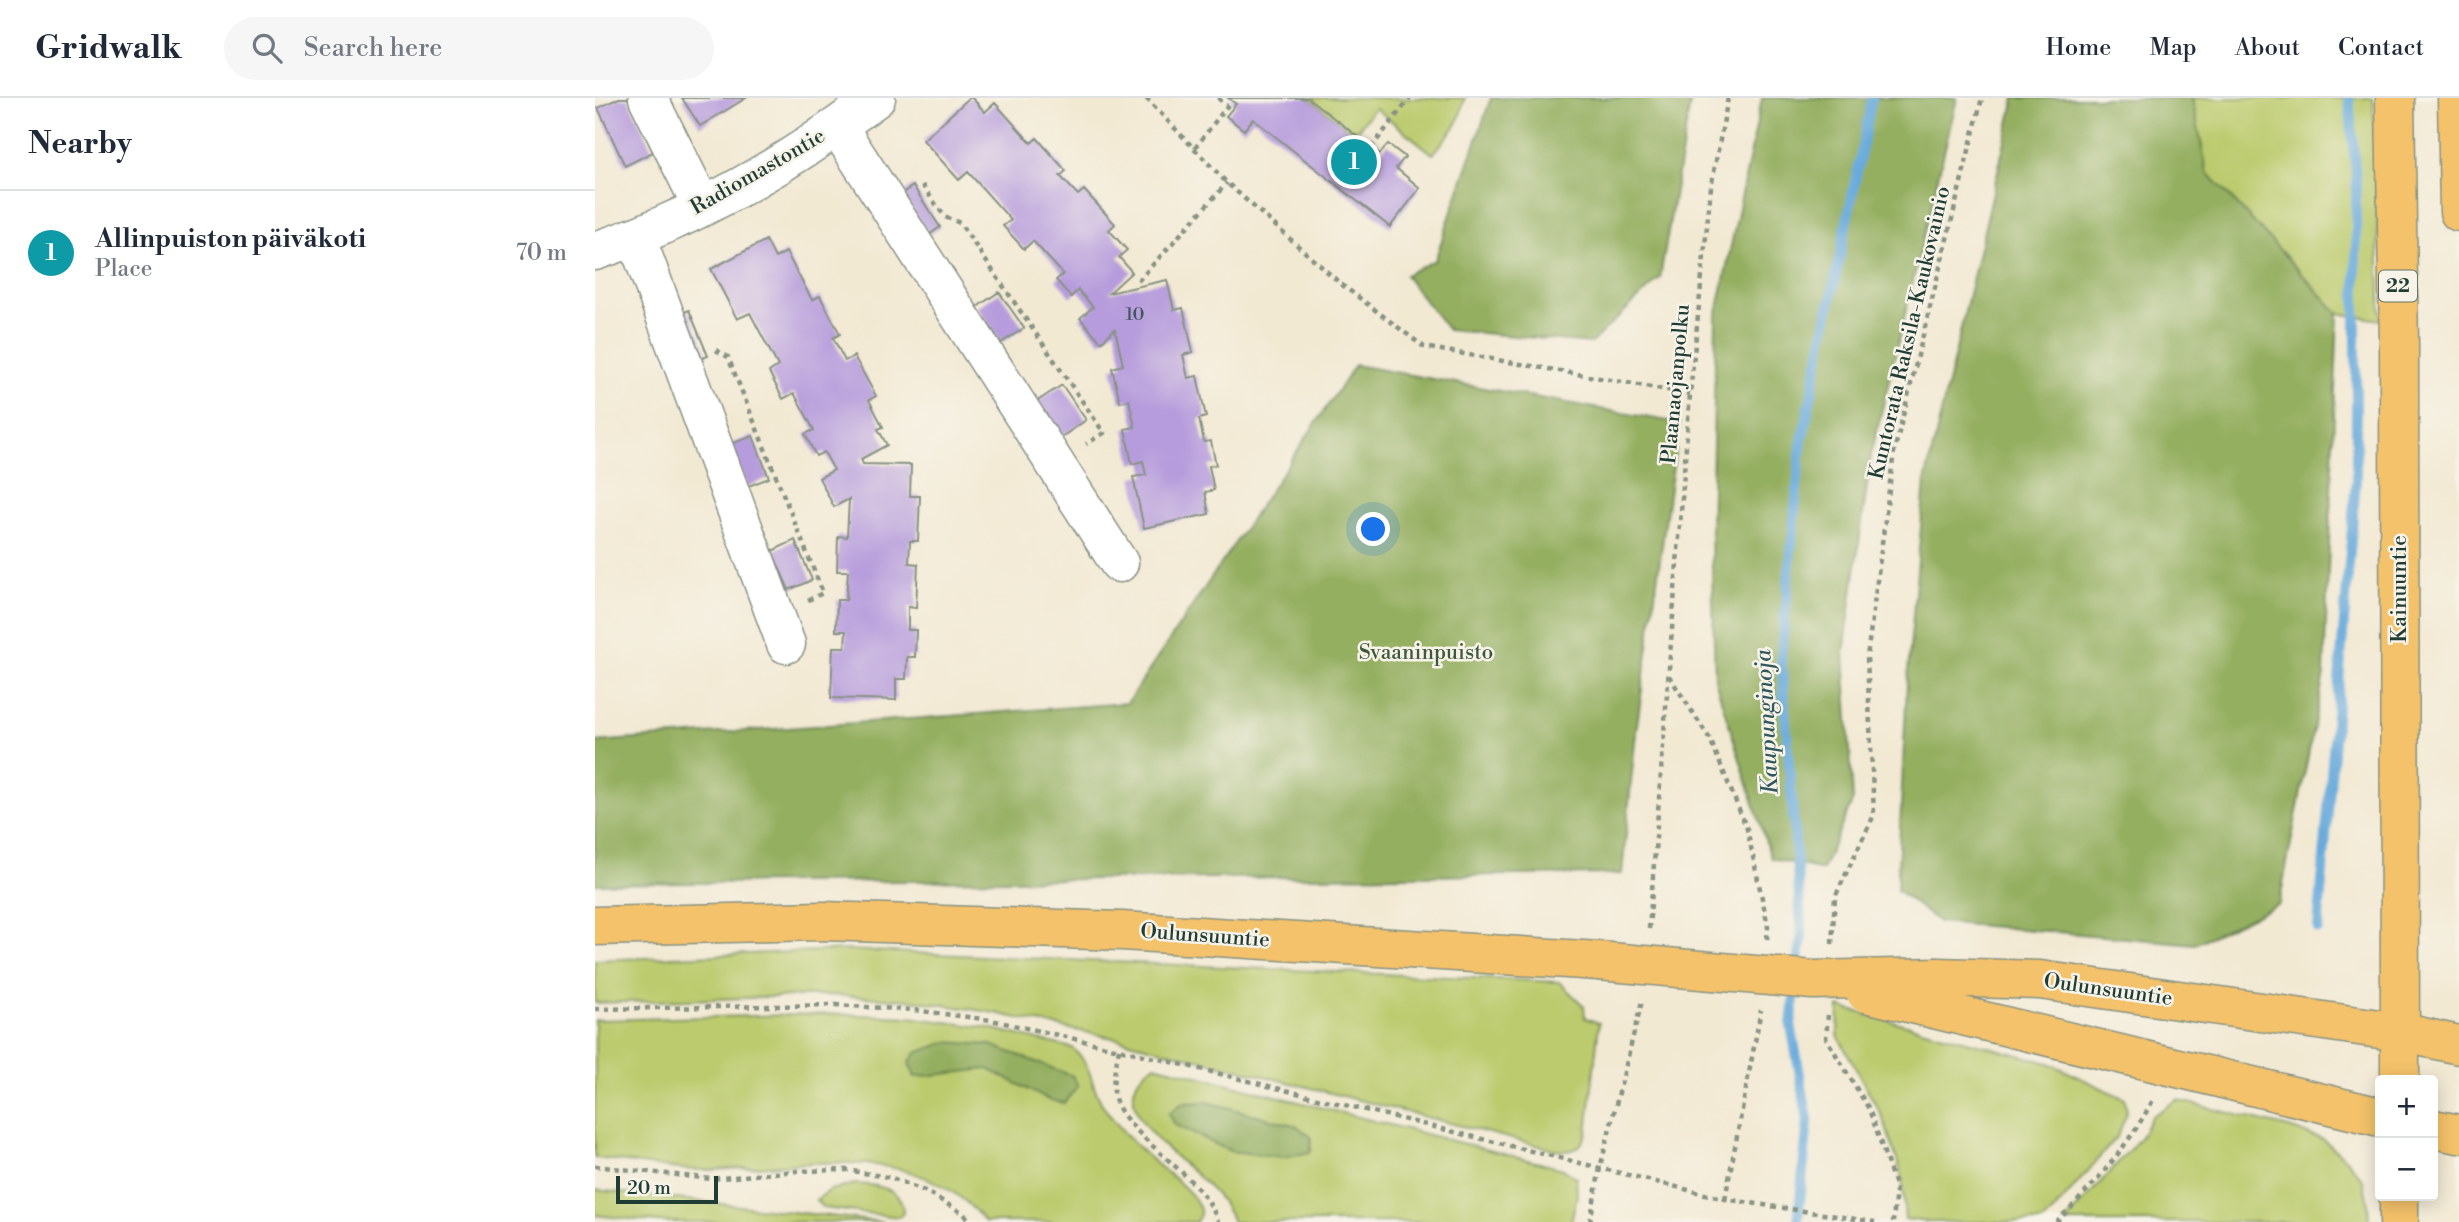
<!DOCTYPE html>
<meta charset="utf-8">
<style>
:root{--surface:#fff;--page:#f6f6f7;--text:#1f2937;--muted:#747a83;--line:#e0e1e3;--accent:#ea580c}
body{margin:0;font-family:"Libre Bodoni",serif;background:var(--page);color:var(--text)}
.controls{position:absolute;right:21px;bottom:21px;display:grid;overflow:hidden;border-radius:7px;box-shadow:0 4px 18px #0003}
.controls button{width:63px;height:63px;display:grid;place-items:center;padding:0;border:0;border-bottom:2px solid var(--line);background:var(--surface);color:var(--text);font:35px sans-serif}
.scale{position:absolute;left:21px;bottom:18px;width:102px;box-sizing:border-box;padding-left:7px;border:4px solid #1f3d34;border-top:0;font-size:19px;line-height:24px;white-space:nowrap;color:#1f3d34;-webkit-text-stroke:5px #f7f3e8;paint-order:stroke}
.you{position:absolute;left:779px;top:432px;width:24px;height:24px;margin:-18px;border:5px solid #fff;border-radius:50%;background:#1a73e8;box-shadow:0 0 0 10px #1a73e833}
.badge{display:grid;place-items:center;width:46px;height:46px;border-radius:50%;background:var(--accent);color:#fff;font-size:23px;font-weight:700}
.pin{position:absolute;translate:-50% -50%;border:4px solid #fff;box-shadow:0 2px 7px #0006}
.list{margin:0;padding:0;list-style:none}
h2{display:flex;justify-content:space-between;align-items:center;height:91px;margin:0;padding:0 28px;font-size:30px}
h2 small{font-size:23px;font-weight:400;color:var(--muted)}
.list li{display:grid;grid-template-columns:46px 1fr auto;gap:21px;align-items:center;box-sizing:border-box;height:126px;padding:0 28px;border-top:2px solid var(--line)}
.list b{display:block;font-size:26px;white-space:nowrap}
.list p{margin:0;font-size:23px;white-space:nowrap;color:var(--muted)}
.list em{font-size:23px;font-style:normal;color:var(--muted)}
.icon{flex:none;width:38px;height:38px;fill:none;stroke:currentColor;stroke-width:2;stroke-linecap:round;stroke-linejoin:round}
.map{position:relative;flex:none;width:1864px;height:1124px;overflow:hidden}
header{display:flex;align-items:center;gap:42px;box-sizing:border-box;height:98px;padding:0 35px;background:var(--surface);border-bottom:2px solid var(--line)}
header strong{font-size:33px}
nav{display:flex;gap:38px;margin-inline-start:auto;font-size:24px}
.search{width:490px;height:63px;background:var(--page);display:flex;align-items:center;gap:18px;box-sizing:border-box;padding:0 24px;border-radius:38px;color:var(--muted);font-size:26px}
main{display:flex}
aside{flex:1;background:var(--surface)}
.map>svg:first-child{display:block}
</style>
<header>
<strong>Gridwalk</strong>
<div class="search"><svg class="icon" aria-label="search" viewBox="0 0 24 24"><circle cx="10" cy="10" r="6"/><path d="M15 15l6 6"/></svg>Search here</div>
<nav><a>Home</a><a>Map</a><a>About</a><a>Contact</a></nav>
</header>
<main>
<aside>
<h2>Nearby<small></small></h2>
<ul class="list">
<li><span class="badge" style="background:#0f9aa8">1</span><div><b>Allinpuiston päiväkoti</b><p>Place</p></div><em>70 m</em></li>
</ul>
</aside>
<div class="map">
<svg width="1864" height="1124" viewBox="0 0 1864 1124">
<rect width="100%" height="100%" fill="#f7f3e8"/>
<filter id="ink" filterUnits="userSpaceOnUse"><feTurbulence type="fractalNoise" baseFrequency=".0143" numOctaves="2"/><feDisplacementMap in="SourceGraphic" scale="14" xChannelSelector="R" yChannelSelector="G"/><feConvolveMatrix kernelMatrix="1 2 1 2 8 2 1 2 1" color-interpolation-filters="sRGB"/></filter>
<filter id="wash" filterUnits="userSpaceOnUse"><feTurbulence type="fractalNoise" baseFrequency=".00686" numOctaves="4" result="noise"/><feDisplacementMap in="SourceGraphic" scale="28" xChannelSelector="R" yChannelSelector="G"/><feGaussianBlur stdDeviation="1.57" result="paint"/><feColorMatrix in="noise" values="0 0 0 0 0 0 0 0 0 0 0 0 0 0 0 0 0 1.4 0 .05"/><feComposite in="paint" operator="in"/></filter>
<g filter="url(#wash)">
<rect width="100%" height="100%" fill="#f2e9d3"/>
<path fill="#bbcb6d" stroke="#6d8450" stroke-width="2" d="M 713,0 L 870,0 L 862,26 L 838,56 L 780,10 L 759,36 Z
M 1597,0 L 1778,0 L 1786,222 L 1743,215 L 1612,74 Z
M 251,852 L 964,884 L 989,908 L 990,920 L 1004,925 L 992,1035 C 986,1050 981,1053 965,1053 L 523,941 L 395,914 L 317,902 L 237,897 L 0,905 L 0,862 Z
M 1244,909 L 1454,965 L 1530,1001 L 1532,1015 L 1522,1039 L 1457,1115 L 1447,1124 L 1334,1124 L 1310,1121 L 1307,1077 L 1287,1018 L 1243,938 Z
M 240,916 L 314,919 L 394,930 L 477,950 C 497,965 495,986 507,1006 C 517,1022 533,1039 546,1052 C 560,1067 598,1091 604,1109 C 607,1115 604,1119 601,1124 L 390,1124 C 325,1041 208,1068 118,1072 C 79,1073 38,1064 0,1060 L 0,922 Z
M 559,967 L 968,1071 L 981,1080 L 982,1097 L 976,1124 L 638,1124 C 633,1111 623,1098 613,1088 C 587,1061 499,1005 559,967 Z
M 1582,1002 L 1694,1030 L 1729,1042 L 1751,1061 L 1768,1082 L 1773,1104 L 1774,1124 L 1470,1124 L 1545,1040 L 1557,1018 Z
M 260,1086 C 280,1087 309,1089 308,1115 L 304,1119 L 228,1110 L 221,1102 L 235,1092 Z
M 0,1092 L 289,1124 L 64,1124 L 0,1117 Z"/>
<path fill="#94af60" stroke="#5a764a" stroke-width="2" d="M 896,0 L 1096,0 L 1065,180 L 996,245 L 853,232 L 810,177 L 840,162 Z
M 1167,0 L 1362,0 L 1276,357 L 1249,555 L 1258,702 L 1227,772 L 1176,760 L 1120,582 L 1116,434 L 1121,220 Z
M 1420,0 L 1597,0 L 1612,74 L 1743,215 L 1729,576 L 1684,806 L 1600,846 L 1344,824 L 1302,792 L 1312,584 L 1330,384 Z
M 760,267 L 1084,325 L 1041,634 L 1027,776 L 0,786 L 0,644 L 532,605 Z
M 352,944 L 396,947 L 478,978 L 483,988 L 469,1005 L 454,1002 L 393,971 L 320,979 L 314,965 L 321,955 Z
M 612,1004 L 702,1028 L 716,1039 L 716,1054 L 688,1059 L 635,1053 L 580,1027 L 574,1015 L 588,1005 Z"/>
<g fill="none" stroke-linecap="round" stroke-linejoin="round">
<path stroke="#67aadc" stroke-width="10" d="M 1723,831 L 1761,382 L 1761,79 L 1754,0
M 1203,1124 L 1213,1022 L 1196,927 L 1207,836 L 1186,559 L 1206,348 L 1277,0"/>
</g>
<g id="blocks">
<path fill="#b69cdc" d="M 24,0 L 33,0 L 58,54 L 30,68 L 3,10 Z
M 87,0 L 151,0 L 105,28 Z
M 374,0 L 377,0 L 390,14 L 400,5 L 436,45 L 442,40 L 471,73 L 465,78 L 483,97 L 489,92 L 520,126 L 514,132 L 532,152 L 524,159 L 537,174 L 514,195 L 572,182 L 579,212 L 588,210 L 598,254 L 588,257 L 593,280 L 602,278 L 611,319 L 604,321 L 609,344 L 616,343 L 621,367 L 614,368 L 619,392 L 610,394 L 614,416 L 549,430 L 538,379 L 551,377 L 548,363 L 537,366 L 530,331 L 540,329 L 534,302 L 525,304 L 517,270 L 528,267 L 520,231 L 506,244 L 485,220 L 498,209 L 483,192 L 476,199 L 461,182 L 468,176 L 438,143 L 429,151 L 408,128 L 416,122 L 373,74 L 364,82 L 328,42 Z
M 633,0 L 713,0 L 785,56 L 793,46 L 810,59 L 801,70 L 825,90 L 795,129 L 658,21 L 649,32 L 631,18 L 641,6 Z
M 318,88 L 345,129 L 334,137 L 306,96 Z
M 171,142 L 180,160 L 191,154 L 217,202 L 225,198 L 245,236 L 238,240 L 250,263 L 259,258 L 281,298 L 274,302 L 288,329 L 283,331 L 292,347 L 266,361 L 268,366 L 316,367 L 315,398 L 325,398 L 323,443 L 315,443 L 314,465 L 323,466 L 321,510 L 313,509 L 313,532 L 321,532 L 320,559 L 312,559 L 311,581 L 301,581 L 301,602 L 236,600 L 238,549 L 250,549 L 251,533 L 241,533 L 242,502 L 251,502 L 253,473 L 242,473 L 243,438 L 252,439 L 254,401 L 239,409 L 224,380 L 239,372 L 229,354 L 221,358 L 210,336 L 219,332 L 199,295 L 188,301 L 174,274 L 183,268 L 155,215 L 142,221 L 116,171 Z
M 404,194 L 429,230 L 406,245 L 382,209 Z
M 94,212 L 113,258 L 100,263 L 82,217 Z
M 467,287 L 491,322 L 465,340 L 441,304 Z
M 158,338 L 174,380 L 151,389 L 135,346 Z
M 200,442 L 217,482 L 194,492 L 177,453 Z"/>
</g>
</g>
<g filter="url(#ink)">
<use href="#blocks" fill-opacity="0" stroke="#889384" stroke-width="2"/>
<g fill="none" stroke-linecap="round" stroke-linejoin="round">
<g stroke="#889384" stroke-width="41">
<path id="minor" d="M 53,0 L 107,108
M 243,29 L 524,465
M 41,139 L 191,546
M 0,153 C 102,120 196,64 281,0"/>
</g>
<g stroke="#889384" stroke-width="41">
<path id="major" d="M 0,828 L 228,823 L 527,833 L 1004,863
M 1343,879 L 1445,882 L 1805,934 L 1864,947
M 1339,911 L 1785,1019
M 1838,1031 L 1864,1036"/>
</g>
<g stroke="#889384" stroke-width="41">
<path id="highway" d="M 1800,0 L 1804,247 L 1805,982
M 1862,0 L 1864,114
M 1804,1124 L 1804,1098"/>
</g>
<path stroke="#889384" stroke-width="4.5" stroke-dasharray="5 5" stroke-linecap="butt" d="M 551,0 L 632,85 L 746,186 L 829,249 L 1095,296
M 623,0 L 632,8
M 600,50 L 636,3
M 776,50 L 815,0
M 327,87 L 350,119 L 365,125 L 509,335 L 491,346
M 543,183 L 632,85
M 121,252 L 133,259 L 228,495 L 213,502
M 1074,578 L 1115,641 L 1152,731 L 1173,828 L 1172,841
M 1054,831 L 1095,296 L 1116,89 L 1133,0
M 1237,846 L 1240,799 L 1279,717 L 1272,559 L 1299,354 L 1387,0
M 0,911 L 241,907 L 318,912 L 396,922 L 524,951 L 1130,1101 L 1280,1124
M 1233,917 L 1231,940 L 1274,1011 L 1301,1090 L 1298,1124
M 524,951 C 521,967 516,983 520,1000 C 522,1009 530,1020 537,1027 C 561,1056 614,1089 623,1124
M 0,1068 L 117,1081 L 201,1073 L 252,1072 L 297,1080 L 332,1094 L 369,1116 L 376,1124
M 1130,1101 L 1166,912
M 995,1124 L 1005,1070 L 1047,903
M 1461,1124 C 1498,1089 1534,1047 1558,1002"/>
<use href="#minor" stroke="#fff" stroke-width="38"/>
<use href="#major" stroke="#f4c26a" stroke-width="38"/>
<use href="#highway" stroke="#f4c26a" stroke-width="38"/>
<g stroke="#889384" stroke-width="41" stroke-linecap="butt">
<path id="major-bridge" d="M 1004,863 L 1218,882 L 1343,879
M 1271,895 L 1339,911"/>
</g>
<use href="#major-bridge" stroke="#f4c26a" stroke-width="38"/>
</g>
</g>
<g text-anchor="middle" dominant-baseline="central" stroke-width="5" stroke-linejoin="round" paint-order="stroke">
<g font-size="18" fill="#45555e">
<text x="540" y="216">10</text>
</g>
<rect fill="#f7f3e8" stroke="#60746a" stroke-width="2" x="1784" y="172.5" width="38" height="31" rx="5"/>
<g font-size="19" font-weight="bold" fill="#1f3d34">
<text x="1803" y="188">22</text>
</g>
<g font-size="21" fill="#1f3d34" stroke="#f7f3e8">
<text transform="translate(163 74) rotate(-30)">Radiomastontie</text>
<text transform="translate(1315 235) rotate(-77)">Kuntorata Raksila-Kaukovainio</text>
<text transform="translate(1081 286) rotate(-85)">Plaanaojanpolku</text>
<text transform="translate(1805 491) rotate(-90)">Kainuuntie</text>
<text transform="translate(610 838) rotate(4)">Oulunsuuntie</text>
<text transform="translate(1513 892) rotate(8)">Oulunsuuntie</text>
</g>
<g font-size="21" fill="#3e593f" stroke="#f7f3e8">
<text x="831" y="555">Svaaninpuisto</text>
</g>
<g font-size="23" font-style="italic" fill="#31585e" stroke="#f7f3e8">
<text transform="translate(1172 624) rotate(-93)">Kaupunginoja</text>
</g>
</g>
</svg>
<div class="controls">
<button>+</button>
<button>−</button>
</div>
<div class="scale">20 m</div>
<div class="you"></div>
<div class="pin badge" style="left:759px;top:64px;background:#0f9aa8">1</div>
</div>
</main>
